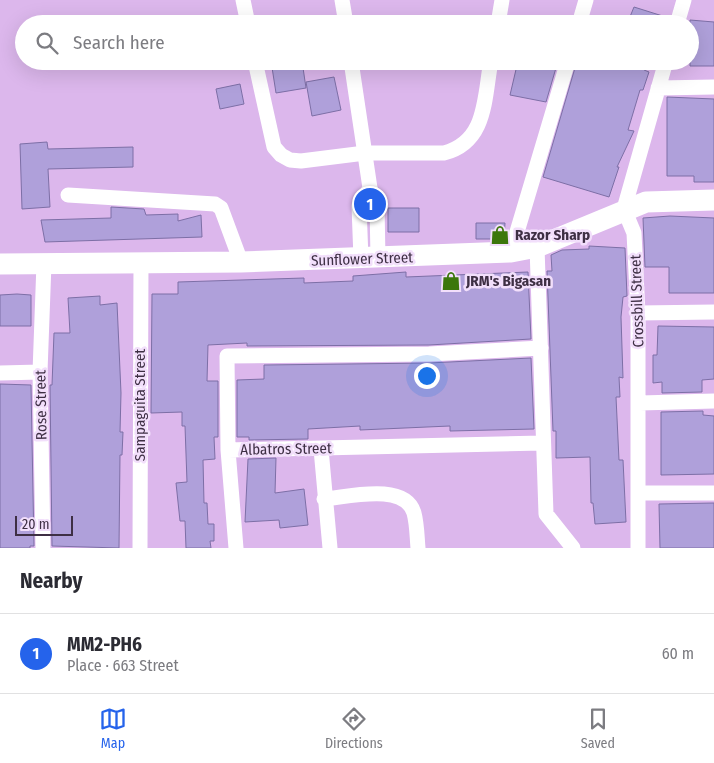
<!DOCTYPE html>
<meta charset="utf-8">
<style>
:root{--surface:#fff;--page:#f7f7f7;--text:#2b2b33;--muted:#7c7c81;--line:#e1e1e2;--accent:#2563eb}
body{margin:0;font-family:"Fira Sans Condensed",sans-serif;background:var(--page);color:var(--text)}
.scale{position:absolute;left:15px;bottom:12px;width:58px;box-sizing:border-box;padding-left:5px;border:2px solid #3e2f44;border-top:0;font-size:14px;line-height:18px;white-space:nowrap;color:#3e2f44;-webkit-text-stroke:4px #f2dffb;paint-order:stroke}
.you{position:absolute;left:426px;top:375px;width:18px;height:18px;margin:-12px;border:4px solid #fff;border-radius:50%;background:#1a73e8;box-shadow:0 0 0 8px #1a73e833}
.badge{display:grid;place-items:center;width:32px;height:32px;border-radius:50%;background:var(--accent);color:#fff;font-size:16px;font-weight:700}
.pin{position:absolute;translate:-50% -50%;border:2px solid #fff;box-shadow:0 1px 5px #0006}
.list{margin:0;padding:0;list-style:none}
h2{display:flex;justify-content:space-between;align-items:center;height:65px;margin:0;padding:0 20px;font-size:21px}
h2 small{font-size:16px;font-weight:400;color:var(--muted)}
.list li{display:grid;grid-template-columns:32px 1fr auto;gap:15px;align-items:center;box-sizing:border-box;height:80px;padding:0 20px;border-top:1px solid var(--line)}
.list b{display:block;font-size:19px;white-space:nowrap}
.list p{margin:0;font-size:16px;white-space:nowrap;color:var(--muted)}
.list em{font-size:16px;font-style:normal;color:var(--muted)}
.icon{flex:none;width:28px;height:28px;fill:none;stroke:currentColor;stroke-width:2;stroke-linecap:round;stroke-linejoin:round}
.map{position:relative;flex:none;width:714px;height:548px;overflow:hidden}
.search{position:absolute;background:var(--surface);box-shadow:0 5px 20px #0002;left:15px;right:15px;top:15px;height:55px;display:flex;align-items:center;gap:12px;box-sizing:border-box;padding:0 18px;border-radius:28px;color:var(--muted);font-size:19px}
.sheet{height:145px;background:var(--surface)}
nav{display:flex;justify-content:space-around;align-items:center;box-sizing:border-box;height:70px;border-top:1px solid var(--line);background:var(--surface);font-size:14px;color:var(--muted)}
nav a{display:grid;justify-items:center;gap:2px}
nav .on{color:var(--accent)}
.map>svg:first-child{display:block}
</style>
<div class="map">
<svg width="714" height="548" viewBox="0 0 714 548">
<rect width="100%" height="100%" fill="#dcb7ec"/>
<path fill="#afa0da" stroke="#7d6fa6" d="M 634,7 L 669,18 L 668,24 L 627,24 Z
M 690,20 L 714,22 L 714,66 L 690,66 Z
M 271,61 L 302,61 L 306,88 L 276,93 Z
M 518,61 L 558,61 L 546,102 L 510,95 Z
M 577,61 L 647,61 L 644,70 L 649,72 L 643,90 L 640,90 L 628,130 L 634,131 L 617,167 L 619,167 L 609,197 L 543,177 Z
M 334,77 L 341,110 L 312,116 L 306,82 Z
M 240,84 L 244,104 L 220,109 L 216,89 Z
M 667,97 L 714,99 L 714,182 L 694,182 L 694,176 L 667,176 Z
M 47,142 L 48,149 L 133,147 L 133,167 L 48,169 L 50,207 L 22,209 L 20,144 Z
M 111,207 L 144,209 L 146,215 L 178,214 L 178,221 L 201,215 L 202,237 L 45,242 L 41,220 L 111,218 Z
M 388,208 L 419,208 L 419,232 L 388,232 Z
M 670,216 L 714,218 L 714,293 L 669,293 L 669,267 L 645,267 L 643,218 Z
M 476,223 L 505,223 L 504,239 L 476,239 Z
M 589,246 L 625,248 L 627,296 L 623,297 L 621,317 L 623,378 L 619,377 L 620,397 L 616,397 L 619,460 L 623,460 L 626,522 L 595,524 L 593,503 L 591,503 L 590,457 L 556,458 L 556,431 L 553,431 L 547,271 L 552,271 L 551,255 L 562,250 L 589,249 Z
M 406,272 L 406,277 L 528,272 L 531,339 L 429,345 L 247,346 L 247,343 L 208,345 L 207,381 L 218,381 L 218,437 L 214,437 L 215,459 L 203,460 L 204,503 L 207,503 L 208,524 L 214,524 L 214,541 L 210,541 L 211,548 L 186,548 L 185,521 L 180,521 L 176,483 L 187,482 L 185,426 L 182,426 L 182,412 L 151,413 L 152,294 L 178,294 L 178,282 L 304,278 L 304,283 L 353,281 L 353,276 Z
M 17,294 L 31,295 L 31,326 L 0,326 L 0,295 Z
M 100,296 L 100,305 L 117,303 L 121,393 L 120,432 L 123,432 L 122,455 L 120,455 L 119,548 L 52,546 L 50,385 L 52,385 L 54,333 L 70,333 L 68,298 Z
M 658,326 L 714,327 L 714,379 L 702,380 L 702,392 L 662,393 L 662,382 L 653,383 L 653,355 L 657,355 Z
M 531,358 L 534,429 L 450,431 L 450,426 L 427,427 L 360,430 L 360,426 L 308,429 L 308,439 L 249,440 L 249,437 L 237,437 L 237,380 L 264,379 L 264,365 L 429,363 Z
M 0,384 L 31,385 L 34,546 L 30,546 L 30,548 L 0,548 Z
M 703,411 L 703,415 L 714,416 L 714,474 L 661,475 L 661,412 Z
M 276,458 L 275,493 L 304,489 L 308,525 L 280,528 L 279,520 L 245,522 L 248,459 Z
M 714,503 L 714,548 L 660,548 L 659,504 Z"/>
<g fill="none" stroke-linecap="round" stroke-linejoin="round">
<path stroke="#fff" stroke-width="15" d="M 243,0 L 248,24
M 342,0 L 346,24
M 498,24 L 502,0
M 579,24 L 586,0
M 677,24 L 684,0
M 255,61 L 274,147 L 281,155 L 290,160 L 301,161 L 365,153 L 444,153 C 487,142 484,98 491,61
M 351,61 L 370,188 L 377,205 L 378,258
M 658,88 L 714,87
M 68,195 L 215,204 L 221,208 L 241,262
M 537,247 L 546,514 L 573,548
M 511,252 L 568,61
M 361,259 L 359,206 L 370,188
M 638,313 L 714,312
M 541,348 L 429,354 L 227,356 L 228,450 L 542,443
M 0,373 L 40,372
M 640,403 L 714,401
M 321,449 L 330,548
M 228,450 L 236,548
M 639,493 L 714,493
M 324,499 C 348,497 405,482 414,513 C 417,524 417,537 418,548
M 43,548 L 40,372 L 44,263
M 140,548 L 141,262
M 638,548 L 638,313 L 634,233 L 624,209 L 666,61"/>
<path stroke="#fff" stroke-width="21" d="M 0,264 L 241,262 L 511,252 L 537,247 L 646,202 L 714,200"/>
</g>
<defs>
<g id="shop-bare" transform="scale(1.5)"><path d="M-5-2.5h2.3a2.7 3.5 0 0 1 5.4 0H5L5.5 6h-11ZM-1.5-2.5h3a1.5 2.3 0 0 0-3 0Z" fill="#3c770c" stroke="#f2dffb" stroke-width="2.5" paint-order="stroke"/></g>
</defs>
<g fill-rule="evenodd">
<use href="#shop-bare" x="500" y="235"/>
<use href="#shop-bare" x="451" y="281"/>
</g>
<g text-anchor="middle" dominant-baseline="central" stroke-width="5" stroke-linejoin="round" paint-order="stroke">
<g font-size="15" font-weight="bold" fill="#3e2f44" stroke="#f2dffb" text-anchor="start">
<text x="515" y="235">Razor Sharp</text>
<text x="466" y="281">JRM's Bigasan</text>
</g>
<g font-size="15" fill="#3e2f44" stroke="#f2dffb">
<text transform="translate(362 259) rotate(-2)">Sunflower Street</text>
<text transform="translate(637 301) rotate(-92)">Crossbill Street</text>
<text transform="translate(41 405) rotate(-91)">Rose Street</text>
<text transform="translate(140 405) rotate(-90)">Sampaguita Street</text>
<text transform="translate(286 449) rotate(-1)">Albatros Street</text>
</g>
</g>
</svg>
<div class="scale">20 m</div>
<div class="you"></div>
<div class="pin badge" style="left:370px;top:204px">1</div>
<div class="search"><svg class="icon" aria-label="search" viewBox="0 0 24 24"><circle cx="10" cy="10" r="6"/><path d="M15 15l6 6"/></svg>Search here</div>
</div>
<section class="sheet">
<h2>Nearby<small></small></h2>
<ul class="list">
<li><span class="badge">1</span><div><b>MM2-PH6</b><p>Place · 663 Street</p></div><em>60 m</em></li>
</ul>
</section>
<nav>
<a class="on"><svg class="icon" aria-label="map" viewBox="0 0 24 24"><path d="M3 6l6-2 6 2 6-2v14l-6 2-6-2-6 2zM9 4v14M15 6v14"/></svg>Map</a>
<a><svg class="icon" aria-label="directions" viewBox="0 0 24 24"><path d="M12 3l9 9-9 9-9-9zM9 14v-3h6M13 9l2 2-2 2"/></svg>Directions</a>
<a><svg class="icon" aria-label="saved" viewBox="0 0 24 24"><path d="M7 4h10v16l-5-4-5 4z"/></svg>Saved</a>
</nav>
